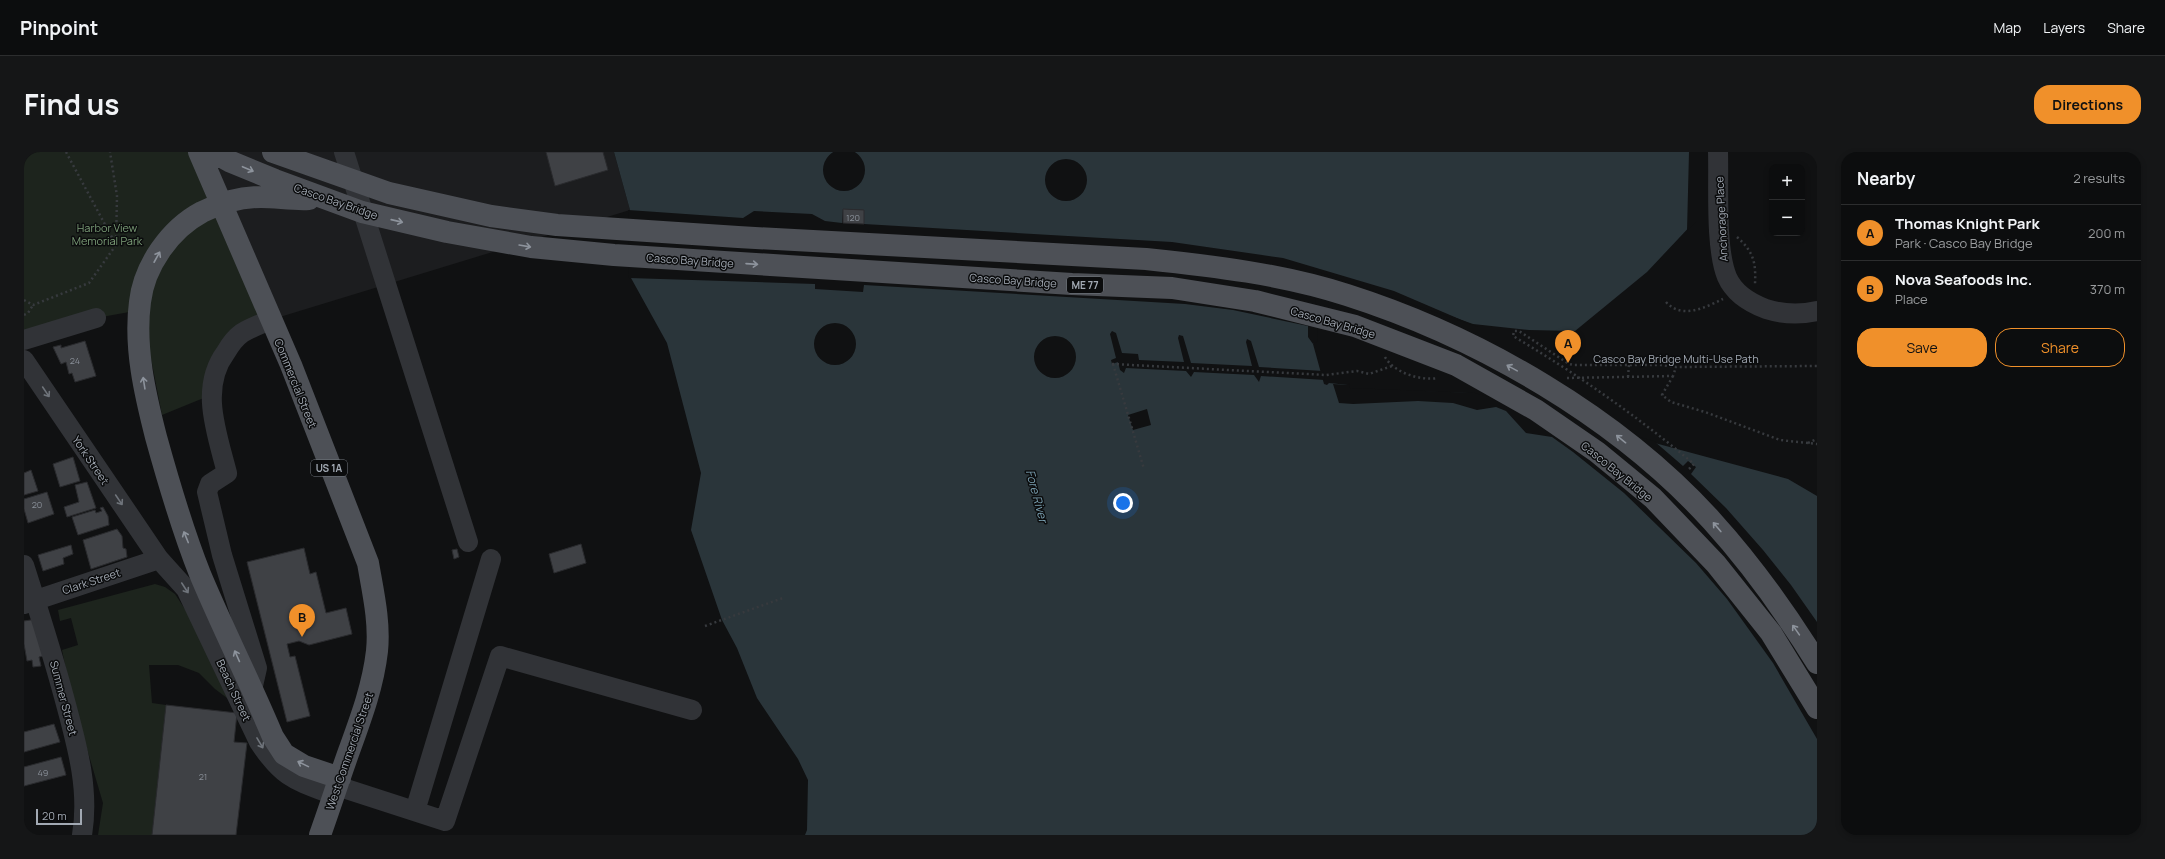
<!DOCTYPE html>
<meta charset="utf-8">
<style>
:root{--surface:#0c0d0e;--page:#151617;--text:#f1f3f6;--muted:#9a9c9e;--line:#2c2d2e;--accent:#f0902a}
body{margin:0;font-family:Manrope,sans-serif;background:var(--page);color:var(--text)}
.controls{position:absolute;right:12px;top:12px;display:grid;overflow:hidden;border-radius:8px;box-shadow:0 2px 6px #0003}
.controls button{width:36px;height:36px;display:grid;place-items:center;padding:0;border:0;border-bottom:1px solid var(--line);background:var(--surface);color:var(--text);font:20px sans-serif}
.scale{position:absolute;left:12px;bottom:10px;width:46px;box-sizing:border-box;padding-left:4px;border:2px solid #a2a9b3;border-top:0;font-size:11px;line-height:14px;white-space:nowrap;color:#a2a9b3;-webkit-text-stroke:3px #0b0c0d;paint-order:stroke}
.you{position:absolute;left:1099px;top:351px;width:14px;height:14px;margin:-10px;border:3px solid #fff;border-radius:50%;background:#1a73e8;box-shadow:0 0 0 6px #1a73e833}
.badge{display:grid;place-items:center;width:26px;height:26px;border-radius:50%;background:var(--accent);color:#111;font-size:13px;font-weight:700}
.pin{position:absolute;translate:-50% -33px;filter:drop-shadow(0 1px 2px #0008)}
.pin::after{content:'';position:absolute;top:21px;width:14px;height:12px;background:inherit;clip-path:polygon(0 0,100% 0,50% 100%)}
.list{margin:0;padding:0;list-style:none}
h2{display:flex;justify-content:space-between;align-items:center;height:52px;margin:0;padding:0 16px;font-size:17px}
h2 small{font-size:13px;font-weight:400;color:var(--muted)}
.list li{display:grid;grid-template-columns:26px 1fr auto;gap:12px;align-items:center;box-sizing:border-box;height:56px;padding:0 16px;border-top:1px solid var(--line)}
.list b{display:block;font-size:15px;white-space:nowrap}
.list p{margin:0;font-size:13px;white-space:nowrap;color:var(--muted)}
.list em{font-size:13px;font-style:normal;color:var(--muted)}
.actions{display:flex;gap:8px;padding:12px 16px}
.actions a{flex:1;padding:9px 0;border:1px solid var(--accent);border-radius:16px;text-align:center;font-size:14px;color:var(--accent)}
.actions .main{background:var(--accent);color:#111}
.map{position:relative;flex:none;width:1793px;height:683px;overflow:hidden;border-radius:16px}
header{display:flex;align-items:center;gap:24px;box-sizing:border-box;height:56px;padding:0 20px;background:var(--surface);border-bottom:1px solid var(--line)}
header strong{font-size:19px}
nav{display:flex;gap:22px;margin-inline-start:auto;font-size:14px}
.intro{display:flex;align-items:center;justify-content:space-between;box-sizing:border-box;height:96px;padding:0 24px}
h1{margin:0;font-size:28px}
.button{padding:10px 18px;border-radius:16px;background:var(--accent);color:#111;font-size:14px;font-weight:700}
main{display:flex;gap:24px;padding:0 24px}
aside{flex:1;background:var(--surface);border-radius:16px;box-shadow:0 2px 6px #0003}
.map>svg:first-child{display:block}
</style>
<header>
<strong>Pinpoint</strong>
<nav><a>Map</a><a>Layers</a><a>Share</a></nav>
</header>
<div class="intro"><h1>Find us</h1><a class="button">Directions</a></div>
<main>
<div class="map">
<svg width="1793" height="683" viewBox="0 0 1793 683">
<rect width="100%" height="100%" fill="#101112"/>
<path fill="#1c1d1f" d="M 175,0 L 590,0 L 606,58 L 246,168 Z"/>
<path fill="#1d241d" d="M 0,0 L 176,0 L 246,168 L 218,181 L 187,243 L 138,263 L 124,191 L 122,157 L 72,166 L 0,188 Z
M 131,432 L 141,435 L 151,442 L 166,465 L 207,549 L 191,537 L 175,521 L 154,513 L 125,513 L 128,551 L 142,553 L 128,683 L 74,683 L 79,651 L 48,546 L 38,498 L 54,493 L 47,466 L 36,469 L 34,458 Z"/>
<path fill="#2a353a" d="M 590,0 L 1671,0 L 1671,69 L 1623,120 L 1551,179 L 1505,178 L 1449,172 L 1287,115 L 1292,189 L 1289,192 L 1300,232 L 1303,233 L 1305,231 L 1324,233 L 1324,237 L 1445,241 L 1764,327 L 1793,344 L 1793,683 L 781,683 L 783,678 L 784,628 L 774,607 L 733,546 L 713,496 L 698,468 L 667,378 L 677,321 L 643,191 L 607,126 L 606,58 Z"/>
<path fill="#101112" d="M799 18a21 21 0 1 1 42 0a21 21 0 1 1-42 0Z
M 1665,0 L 1673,0 L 1673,69 L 1663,79 Z
M1021 28a21 21 0 1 1 42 0a21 21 0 1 1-42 0Z
M 819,57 L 840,58 L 840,72 L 1148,90 L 1259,106 L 1370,139 L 1454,175 L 1289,118 L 1294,189 L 1289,192 L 1284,185 L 1284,174 L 1209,158 L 1161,152 L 840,133 L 839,140 L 791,137 L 791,132 L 605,126 L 604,58 L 719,66 L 730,59 L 788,62 L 801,69 L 818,71 Z
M790 192a21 21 0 1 1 42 0a21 21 0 1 1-42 0Z
M 1088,179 L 1092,181 L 1098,201 L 1114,202 L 1115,208 L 1160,210 L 1154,186 L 1155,183 L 1159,184 L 1167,211 L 1228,214 L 1222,190 L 1223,187 L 1227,189 L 1235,215 L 1299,219 L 1301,228 L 1237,224 L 1235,230 L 1230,223 L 1170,220 L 1167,225 L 1162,219 L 1102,216 L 1100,221 L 1096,218 L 1094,210 L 1088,212 L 1087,208 L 1092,206 L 1086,182 Z
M1010 205a21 21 0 1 1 42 0a21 21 0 1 1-42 0Z
M 1325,231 L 1326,236 L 1451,241 L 1630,289 L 1659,314 L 1664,309 L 1672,315 L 1667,322 L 1702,356 L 1739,398 L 1767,433 L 1793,470 L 1793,587 L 1749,511 L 1703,447 L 1672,411 L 1600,341 L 1549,300 L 1528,285 L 1502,281 L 1482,259 L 1472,255 L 1453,258 L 1429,251 L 1394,249 L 1329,252 L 1315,251 L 1309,232 L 1324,233 Z
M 1123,257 L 1127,273 L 1109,278 L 1104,263 Z"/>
<path fill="#3f4145" stroke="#2a2b2e" d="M 522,0 L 579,0 L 584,18 L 531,34 Z
M 819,57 L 840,58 L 840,72 L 819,71 Z
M 61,189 L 72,224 L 51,230 L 48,221 L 45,222 L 42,210 L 37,212 L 29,195 L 37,193 L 37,196 Z
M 49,305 L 56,329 L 36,335 L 29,312 Z
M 7,318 L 14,339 L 0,343 L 0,321 Z
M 63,330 L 72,356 L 43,365 L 40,355 L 55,350 L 51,333 Z
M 23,340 L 30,362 L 4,371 L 0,357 L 0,347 Z
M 79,355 L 84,364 L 85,373 L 54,383 L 48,365 L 71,358 L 72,361 L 78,359 L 76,356 Z
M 93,377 L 98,384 L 99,396 L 102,397 L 103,405 L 67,417 L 59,388 Z
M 557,392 L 562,411 L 530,421 L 525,402 Z
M 47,393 L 49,402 L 39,406 L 40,412 L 19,419 L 14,403 Z
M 280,396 L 286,422 L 292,420 L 302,461 L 322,456 L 328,482 L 285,493 L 275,489 L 263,492 L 266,505 L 271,504 L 286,564 L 263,570 L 223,410 Z
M 433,397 L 435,405 L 430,407 L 428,398 Z
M 13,467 L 19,504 L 15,505 L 17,514 L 9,515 L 8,508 L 3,509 L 0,492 L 0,469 Z
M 142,553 L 213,561 L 210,590 L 223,591 L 212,683 L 128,683 Z
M 30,572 L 36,590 L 0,600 L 0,580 Z
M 37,605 L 42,623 L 0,634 L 0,615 Z"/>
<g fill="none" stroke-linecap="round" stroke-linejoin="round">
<path stroke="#373a3e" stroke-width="2.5" stroke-dasharray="2 3" stroke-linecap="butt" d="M 42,0 L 92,93
M 1713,85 C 1730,100 1732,111 1731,132
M 0,148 L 9,153 L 65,131 L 92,93 L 93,44 L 86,0
M 1642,150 C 1658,168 1682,155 1699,147
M 0,163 L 4,161 L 9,153
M 1361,205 C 1370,221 1397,229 1414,226
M 1088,212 L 1302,223 L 1333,219 L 1345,222 L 1368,214
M 1089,212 L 1120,317
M 1649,224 L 1638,243 L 1647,250 L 1681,260 L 1756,288 L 1793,292
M 1604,225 L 1605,213
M 1543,226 L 1649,224 L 1652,215
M 1784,291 L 1793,287
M 1665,317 L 1670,312 C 1613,264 1553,222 1489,184 L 1490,179 L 1495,179 L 1545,212 L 1550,213 L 1638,213 L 1652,215 L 1793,214
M 681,474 L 759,446"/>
<path stroke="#313337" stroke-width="20" d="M 320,0 L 444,390
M 1694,0 C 1695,33 1691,96 1703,125 C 1710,141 1726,151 1742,157 C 1758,162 1776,163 1793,159
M 0,188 L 72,166
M 0,208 L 135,407 L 162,437 L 235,590 C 259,626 270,628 310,643
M 0,413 C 14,457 28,500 40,545 C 52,590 66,636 58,683
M 0,452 L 135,407
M 228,538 L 233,516 L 198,403 L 183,340 L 186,332 L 203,321 C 193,281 175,236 202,200 C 206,193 211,186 218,181 C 226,176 237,172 246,168
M 313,634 L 421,669 L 476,504 L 668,558
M 391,659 L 467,407"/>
<path stroke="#4d5056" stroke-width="22" d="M 175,0 L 267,213 L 344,411 C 349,440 356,470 353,499 C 349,534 337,566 325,599 C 315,627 306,655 296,683
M 189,0 L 205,9 L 251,28 L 338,60 L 423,80 L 507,95 L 590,103 L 1048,132 L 1148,136 L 1231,149 L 1331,174 L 1432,213 L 1512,258 L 1573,300 L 1629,346 L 1692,412 L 1747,481 L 1793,556
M 249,0 L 365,41 L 467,64 L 533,73 L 714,85 L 1122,107 C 1189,114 1258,122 1323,143 C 1455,185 1595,266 1688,369 C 1728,413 1762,461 1793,511
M 285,47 C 269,48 253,45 237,45 C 217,45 196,51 178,60 C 146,77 120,114 116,150 C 110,195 121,242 132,285 C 145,332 158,377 176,422 C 199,477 226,530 249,585 L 260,602 L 280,614 L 316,626"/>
</g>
<defs><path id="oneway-shaft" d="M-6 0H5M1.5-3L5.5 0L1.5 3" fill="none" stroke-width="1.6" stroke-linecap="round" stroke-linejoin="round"/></defs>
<g stroke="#8d939c">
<use href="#oneway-shaft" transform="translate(224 17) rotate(23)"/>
<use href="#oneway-shaft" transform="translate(373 69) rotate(13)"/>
<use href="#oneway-shaft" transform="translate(501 94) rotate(10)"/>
<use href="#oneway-shaft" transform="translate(133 105) rotate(-61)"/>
<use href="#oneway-shaft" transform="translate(728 112) rotate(4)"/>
<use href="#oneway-shaft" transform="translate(1488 216) rotate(-151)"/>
<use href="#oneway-shaft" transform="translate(120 231) rotate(-99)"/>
<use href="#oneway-shaft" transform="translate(1597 287) rotate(-141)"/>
<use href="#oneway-shaft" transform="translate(1693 375) rotate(-130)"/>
<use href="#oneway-shaft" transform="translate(162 385) rotate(-112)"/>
<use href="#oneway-shaft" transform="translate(1772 478) rotate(-125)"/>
<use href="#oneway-shaft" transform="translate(213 504) rotate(-114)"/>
<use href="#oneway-shaft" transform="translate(279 612) rotate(-154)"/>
</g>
<g stroke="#6f747b">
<use href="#oneway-shaft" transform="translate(22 240) rotate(56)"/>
<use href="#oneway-shaft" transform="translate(95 348) rotate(56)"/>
<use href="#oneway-shaft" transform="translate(161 436) rotate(57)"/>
<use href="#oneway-shaft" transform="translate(236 591) rotate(59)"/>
</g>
<g text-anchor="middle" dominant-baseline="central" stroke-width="3" stroke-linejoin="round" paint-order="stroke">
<g font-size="9" fill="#898f98">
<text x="829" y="65">120</text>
<text x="51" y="208">24</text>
<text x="13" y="352">20</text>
<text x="19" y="620">49</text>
<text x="179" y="624">21</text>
</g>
<g fill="#0b0c0d" stroke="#757a81" stroke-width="1">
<rect x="1043" y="125" width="36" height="16" rx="3"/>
<rect x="287" y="308" width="36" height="16" rx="3"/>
</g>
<g font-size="10" font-weight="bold" fill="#a2a9b3">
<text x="1061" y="133">ME 77</text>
<text x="305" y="316">US 1A</text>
</g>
<g font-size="11" fill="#a2a9b3" stroke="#0b0c0d">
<text transform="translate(312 49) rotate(19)">Casco Bay Bridge</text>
<text transform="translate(1697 67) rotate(-93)">Anchorage Place</text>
<text transform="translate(666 108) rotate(4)">Casco Bay Bridge</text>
<text transform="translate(989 128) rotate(4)">Casco Bay Bridge</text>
<text transform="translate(1309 170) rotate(16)">Casco Bay Bridge</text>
<text x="1652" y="206">Casco Bay Bridge Multi-Use Path</text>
<text transform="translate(272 231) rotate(68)">Commercial Street</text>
<text transform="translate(67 308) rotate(56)">York Street</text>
<text transform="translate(1593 319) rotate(39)">Casco Bay Bridge</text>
<text transform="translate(67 429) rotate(-18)">Clark Street</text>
<text transform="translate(210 538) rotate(65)">Beach Street</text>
<text transform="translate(40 546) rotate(75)">Summer Street</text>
<text transform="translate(325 599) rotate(-71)">West Commercial Street</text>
</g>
<g font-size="11" fill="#7c9e78" stroke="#0b0c0d">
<text x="83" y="75">Harbor View<tspan x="83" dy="13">Memorial Park</tspan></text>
</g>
<g font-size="12" font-style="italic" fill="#789dae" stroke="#0b0c0d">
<text transform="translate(1013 344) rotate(75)">Fore River</text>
</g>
</g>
</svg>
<div class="controls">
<button>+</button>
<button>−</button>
</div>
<div class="scale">20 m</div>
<div class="you"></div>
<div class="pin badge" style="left:1544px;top:211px">A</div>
<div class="pin badge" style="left:278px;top:485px">B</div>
</div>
<aside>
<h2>Nearby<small>2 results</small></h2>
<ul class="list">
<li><span class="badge">A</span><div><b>Thomas Knight Park</b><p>Park · Casco Bay Bridge</p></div><em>200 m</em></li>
<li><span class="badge">B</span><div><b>Nova Seafoods Inc.</b><p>Place</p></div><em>370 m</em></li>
</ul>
<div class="actions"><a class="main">Save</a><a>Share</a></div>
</aside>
</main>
